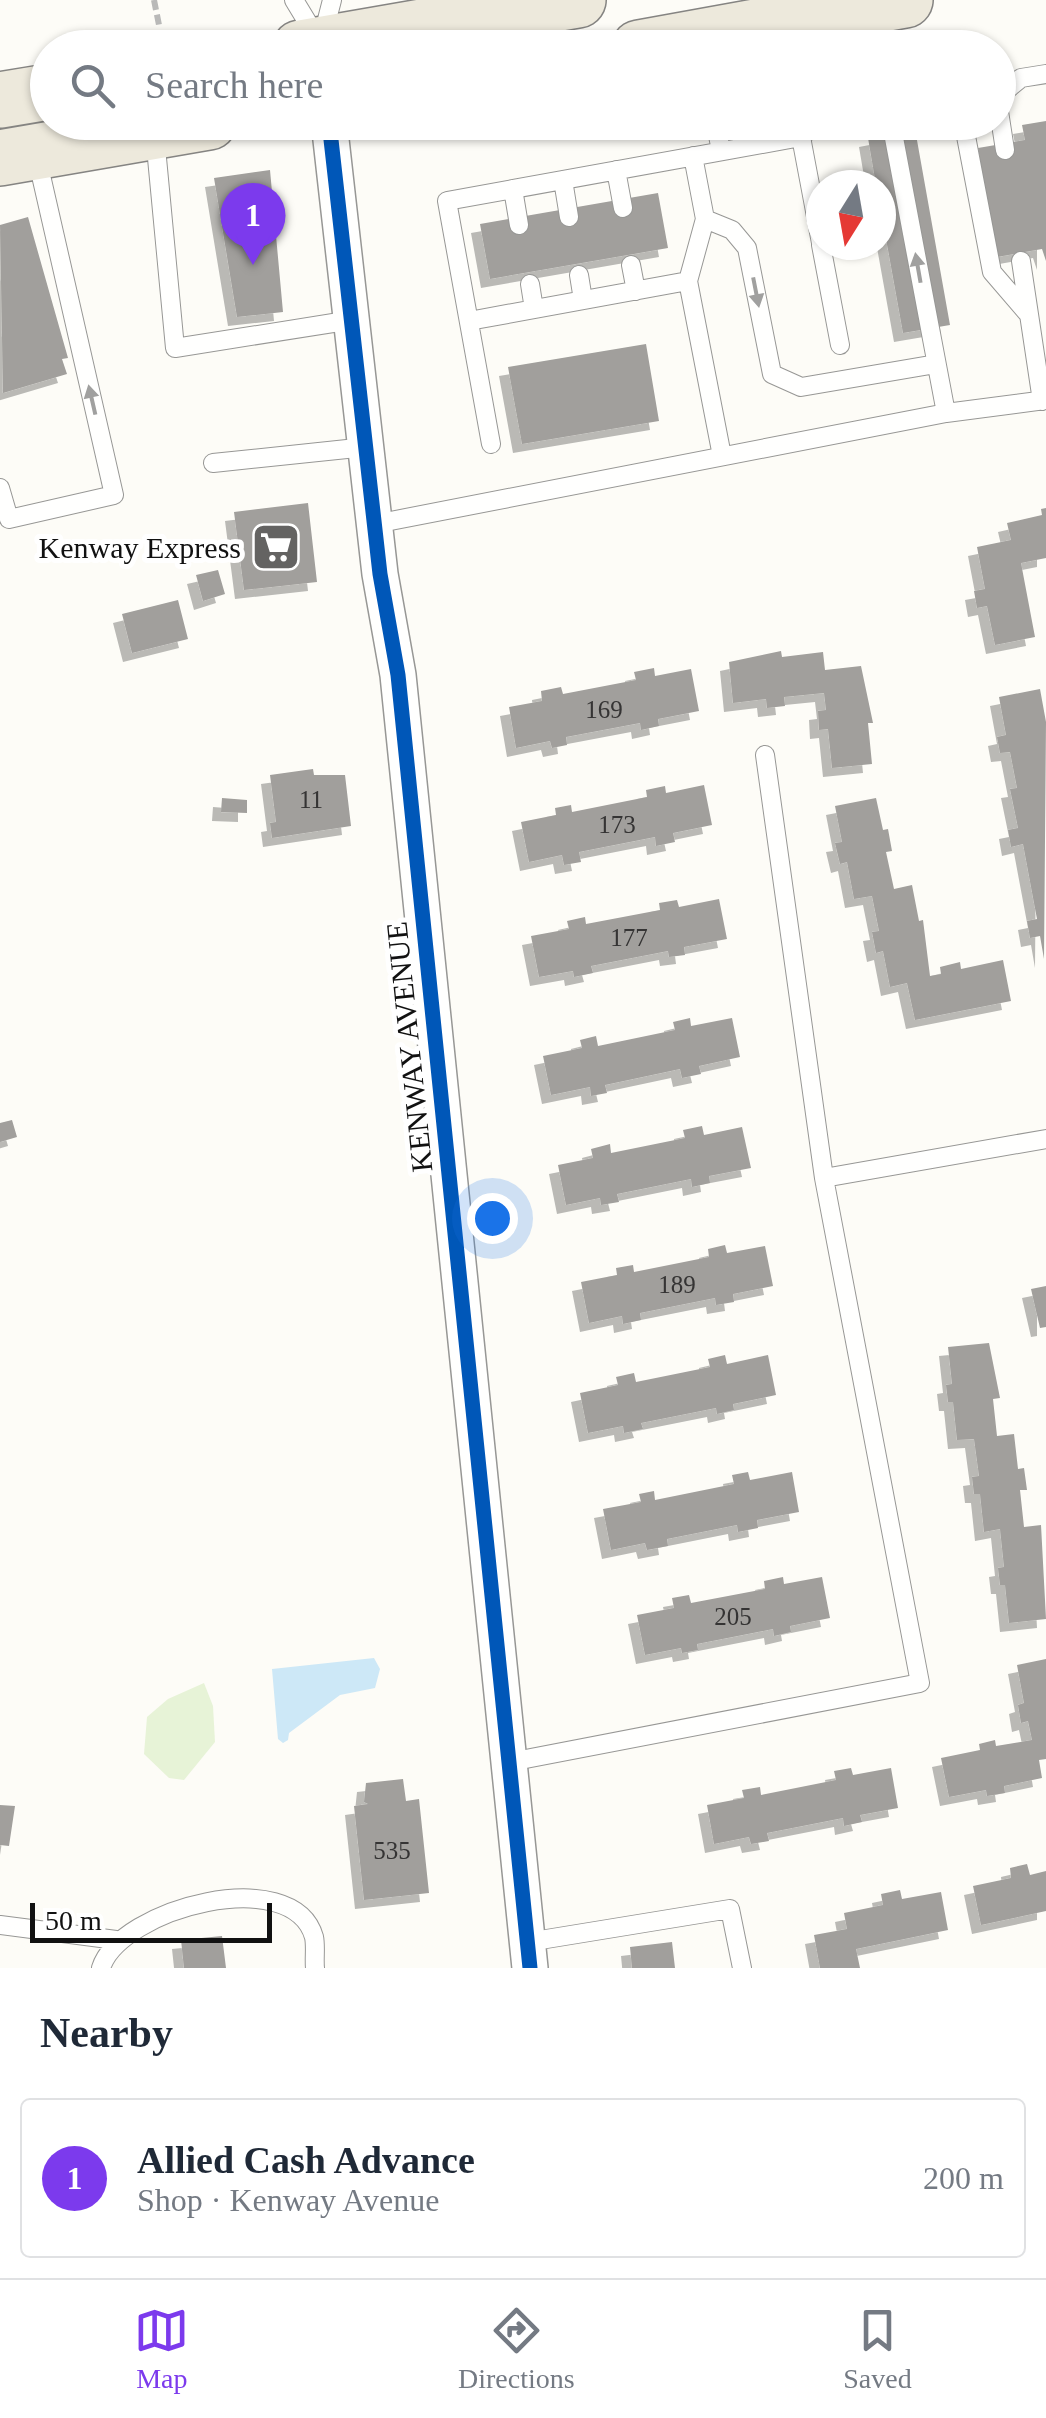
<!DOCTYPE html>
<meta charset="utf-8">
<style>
:root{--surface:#fff;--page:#f2f2f3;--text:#1f2937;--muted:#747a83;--line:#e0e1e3;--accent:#7c3aed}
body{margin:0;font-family:"Times New Roman",serif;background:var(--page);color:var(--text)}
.compass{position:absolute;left:806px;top:170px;width:90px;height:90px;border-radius:50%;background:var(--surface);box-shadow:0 2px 8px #0004;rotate:191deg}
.scale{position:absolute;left:30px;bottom:25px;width:242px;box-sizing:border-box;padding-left:10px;border:5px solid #111;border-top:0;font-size:28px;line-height:35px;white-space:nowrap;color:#111;-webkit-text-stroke:8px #fff;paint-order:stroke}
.you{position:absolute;left:492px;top:1218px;width:35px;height:35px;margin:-25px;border:8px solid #fff;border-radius:50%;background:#1a73e8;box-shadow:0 0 0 15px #1a73e833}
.badge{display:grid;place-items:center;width:65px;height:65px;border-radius:50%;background:var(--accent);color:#fff;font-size:32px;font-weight:700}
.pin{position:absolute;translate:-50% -82px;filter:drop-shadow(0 2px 5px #0008)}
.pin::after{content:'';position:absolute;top:52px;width:35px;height:30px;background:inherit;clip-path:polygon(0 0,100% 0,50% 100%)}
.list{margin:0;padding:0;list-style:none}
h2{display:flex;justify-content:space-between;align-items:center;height:130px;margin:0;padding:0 40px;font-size:42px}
h2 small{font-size:32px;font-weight:400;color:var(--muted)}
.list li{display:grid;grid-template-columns:65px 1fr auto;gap:30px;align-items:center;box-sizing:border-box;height:160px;margin:0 20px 20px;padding:0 20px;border:2px solid var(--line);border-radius:10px}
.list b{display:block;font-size:38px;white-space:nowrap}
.list p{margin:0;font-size:32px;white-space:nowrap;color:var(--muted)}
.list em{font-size:32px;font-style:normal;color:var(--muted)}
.icon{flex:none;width:55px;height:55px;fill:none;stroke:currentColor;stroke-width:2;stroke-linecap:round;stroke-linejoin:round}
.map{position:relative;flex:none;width:1046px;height:1968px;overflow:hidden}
.search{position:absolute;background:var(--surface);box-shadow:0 2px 8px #0004;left:30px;right:30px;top:30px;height:110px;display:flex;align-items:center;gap:25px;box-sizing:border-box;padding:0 35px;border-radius:55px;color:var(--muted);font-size:38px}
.sheet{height:310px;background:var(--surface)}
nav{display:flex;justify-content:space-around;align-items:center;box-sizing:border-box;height:140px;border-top:2px solid var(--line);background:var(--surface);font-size:28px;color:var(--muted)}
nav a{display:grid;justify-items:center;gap:5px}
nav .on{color:var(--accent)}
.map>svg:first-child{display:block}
</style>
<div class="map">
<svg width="1046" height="1968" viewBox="0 0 1046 1968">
<defs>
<filter id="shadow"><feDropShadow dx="-9" dy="9" stdDeviation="0" flood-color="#0004"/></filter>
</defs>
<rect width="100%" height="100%" fill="#fdfcf7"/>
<path fill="#e7f3d7" d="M 204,1683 L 213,1706 L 215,1742 L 184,1780 L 169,1778 L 144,1754 L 147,1717 L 168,1699 Z"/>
<path fill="#cde8f7" d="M 374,1658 L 380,1669 L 375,1688 L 340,1695 L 289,1733 L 288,1740 L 283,1743 L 278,1739 L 272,1669 Z"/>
<path fill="#a19f9c" filter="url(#shadow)" d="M 1046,121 L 1046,261 L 1042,249 L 997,257 L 978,148 L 1025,140 L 1022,125 Z
M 915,129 L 950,325 L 903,333 L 881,211 L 881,185 L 876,185 L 868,138 Z
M 270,170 L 283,312 L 237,317 L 214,178 Z
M 658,193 L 668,248 L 490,279 L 480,224 Z
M 28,217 L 68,358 L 62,359 L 67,374 L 3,393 L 0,225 Z
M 646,344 L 659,421 L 522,444 L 508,367 Z
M 308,503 L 317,582 L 244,590 L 234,512 Z
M 1046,508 L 1046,558 L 1021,563 L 1035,637 L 995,645 L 987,606 L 977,608 L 974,591 L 985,589 L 977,547 L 1011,540 L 1007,523 L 1042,515 L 1041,509 Z
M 218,570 L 225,594 L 203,601 L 196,575 Z
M 178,600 L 188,639 L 132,653 L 122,614 Z
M 781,651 L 782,657 L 823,652 L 825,670 L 861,666 L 873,723 L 868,723 L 872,764 L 832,768 L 828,729 L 819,730 L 818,711 L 826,710 L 824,693 L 784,697 L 785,706 L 767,708 L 766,699 L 733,703 L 729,662 Z
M 654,668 L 655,676 L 691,669 L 699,711 L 658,719 L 659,726 L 641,730 L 640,723 L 566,737 L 567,745 L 552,748 L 550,741 L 516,748 L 509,707 L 542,701 L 541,691 L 561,687 L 563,694 L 636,680 L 634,672 Z
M 1040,689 L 1046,722 L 1044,959 L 1040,936 L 1030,938 L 1027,921 L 1037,919 L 1023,844 L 1011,847 L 1008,830 L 1018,828 L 1010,789 L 1017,788 L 1010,752 L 1000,753 L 997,737 L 1006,735 L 999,697 Z
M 313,769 L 314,775 L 345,775 L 351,826 L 272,838 L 270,823 L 276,822 L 270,775 Z
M 704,785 L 712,825 L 673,833 L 675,842 L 656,846 L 655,837 L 579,852 L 581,862 L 564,865 L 562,855 L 529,862 L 521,822 L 556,815 L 555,808 L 571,805 L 572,812 L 647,797 L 646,790 L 665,786 L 666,793 Z
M 222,798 L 247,800 L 247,813 L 221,812 Z
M 876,798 L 883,830 L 888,829 L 892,851 L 886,852 L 894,889 L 912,885 L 919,921 L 923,920 L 930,976 L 941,974 L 940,967 L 960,962 L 961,969 L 1003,960 L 1011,1001 L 915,1020 L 907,983 L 890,987 L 883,951 L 876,953 L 872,932 L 879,931 L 872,896 L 854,899 L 847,862 L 840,864 L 835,843 L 842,842 L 835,806 Z
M 719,899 L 727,939 L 684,947 L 685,955 L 669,957 L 668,951 L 591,966 L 593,973 L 574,977 L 573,971 L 539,977 L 531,936 L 569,929 L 567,921 L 585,917 L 586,924 L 660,910 L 659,903 L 677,900 L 679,907 Z
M 690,1018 L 691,1026 L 732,1018 L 740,1057 L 699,1066 L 701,1074 L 682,1078 L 680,1069 L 605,1085 L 607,1093 L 591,1096 L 590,1087 L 551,1095 L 543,1056 L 582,1048 L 580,1040 L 596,1036 L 598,1046 L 675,1030 L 673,1022 Z
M 12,1120 L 17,1137 L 0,1142 L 0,1123 Z
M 702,1126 L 704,1135 L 742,1127 L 751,1168 L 709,1176 L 710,1183 L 692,1187 L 691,1179 L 617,1194 L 619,1202 L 601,1205 L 600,1198 L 566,1205 L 558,1165 L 593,1158 L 591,1149 L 610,1144 L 611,1153 L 685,1138 L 683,1130 Z
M 725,1245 L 727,1253 L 765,1246 L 773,1286 L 733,1294 L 734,1302 L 716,1305 L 715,1298 L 640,1313 L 641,1320 L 623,1324 L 622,1316 L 589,1323 L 581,1282 L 617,1275 L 616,1268 L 633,1265 L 634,1272 L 709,1257 L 708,1249 Z
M 1046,1286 L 1046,1327 L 1040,1328 L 1031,1289 Z
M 989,1343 L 1000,1398 L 993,1399 L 997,1436 L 1014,1434 L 1018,1469 L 1024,1468 L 1027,1490 L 1020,1490 L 1024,1527 L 1041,1525 L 1046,1619 L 1009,1623 L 1005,1585 L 1000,1585 L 998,1568 L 1004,1567 L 1000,1529 L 984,1532 L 980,1494 L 974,1494 L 972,1477 L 979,1476 L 974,1439 L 957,1440 L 953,1402 L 948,1402 L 946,1385 L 952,1384 L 948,1347 Z
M 725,1355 L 727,1364 L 768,1355 L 776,1395 L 733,1404 L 734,1410 L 717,1414 L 716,1408 L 641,1423 L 643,1429 L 624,1433 L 623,1426 L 588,1433 L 580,1393 L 618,1385 L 616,1377 L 634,1373 L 636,1382 L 710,1367 L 708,1359 Z
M 748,1472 L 750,1480 L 792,1472 L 799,1512 L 757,1520 L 758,1528 L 738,1532 L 737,1525 L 667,1539 L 668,1546 L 647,1550 L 645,1543 L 611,1550 L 603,1509 L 641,1502 L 639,1494 L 654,1491 L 655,1500 L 734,1484 L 732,1475 Z
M 783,1577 L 784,1584 L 822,1577 L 830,1618 L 790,1626 L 791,1632 L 774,1636 L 773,1629 L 697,1644 L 698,1650 L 682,1653 L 681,1648 L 645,1655 L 637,1615 L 674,1608 L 672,1598 L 689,1595 L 691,1603 L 765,1589 L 764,1581 Z
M 1046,1659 L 1046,1759 L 1039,1760 L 1042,1778 L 1004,1786 L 1005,1793 L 987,1796 L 986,1790 L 949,1797 L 941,1758 L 980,1750 L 979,1744 L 995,1740 L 996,1746 L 1032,1740 L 1028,1721 L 1021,1723 L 1018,1705 L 1024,1703 L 1017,1665 Z
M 851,1768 L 853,1775 L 891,1768 L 898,1808 L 860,1815 L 862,1822 L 844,1826 L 843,1818 L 767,1833 L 769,1841 L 751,1844 L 749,1837 L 714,1844 L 707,1805 L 744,1798 L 742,1790 L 760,1787 L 761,1795 L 836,1780 L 834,1771 Z
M 403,1779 L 406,1801 L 419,1799 L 429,1893 L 364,1900 L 354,1806 L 368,1804 L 364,1802 L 366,1783 Z
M 0,1805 L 15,1806 L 9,1846 L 0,1845 Z
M 1027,1864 L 1030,1875 L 1046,1871 L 1046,1911 L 981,1925 L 973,1886 L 1011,1878 L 1010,1868 Z
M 900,1890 L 902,1899 L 941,1892 L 948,1930 L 856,1949 L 860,1968 L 820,1968 L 814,1935 L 847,1929 L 844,1913 L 883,1905 L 881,1894 Z
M 222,1936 L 226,1968 L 184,1968 L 181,1940 Z
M 672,1942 L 675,1968 L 632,1968 L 630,1947 Z"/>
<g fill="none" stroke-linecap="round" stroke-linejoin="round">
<g stroke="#979795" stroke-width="20">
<path id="service" d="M 294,0 L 317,38
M 322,39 L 332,0
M 998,97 L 1021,78 L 1046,74
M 998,105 L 1005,150
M 715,122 L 721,150
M 891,122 L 946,413
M 974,122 L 965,131 L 992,272 L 1029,315
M 155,137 L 175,348 L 352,320
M 801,137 L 821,243
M 693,156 L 705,219 L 688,281 L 722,456
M 616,170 L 623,208
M 563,180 L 569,217
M 513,189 L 519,225
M 705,219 L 732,230 L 747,248 L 772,374 L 801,387 L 936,364
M 821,245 L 840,345
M 1021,261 L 1042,401
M 631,265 L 636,291
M 579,275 L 583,300
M 530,284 L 534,309
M 469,321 L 688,281
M 491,444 L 447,201 L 801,137 L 818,122
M 213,463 L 366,447
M 0,488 L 9,519 L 114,495 L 37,158
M 375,524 L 946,413 L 1046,400
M 824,1178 L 1046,1139
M 510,1762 L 920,1683 L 824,1178 L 765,755
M 0,1925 L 116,1940
M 528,1942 L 730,1909 L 742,1968
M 101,1968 C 120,1908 293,1863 314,1937 C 316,1946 314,1959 315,1968"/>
</g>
<g stroke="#979795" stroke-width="38">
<path id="minor" d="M 329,122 L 380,574 L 398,675 L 530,1968"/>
</g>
<g stroke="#858482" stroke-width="58">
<path id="primary" d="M 300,48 L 578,0
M 639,48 L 905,0
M 0,100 L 48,92
M 0,158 L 209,122"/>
</g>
<path stroke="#b9b9b8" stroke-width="6" stroke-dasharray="10 5" stroke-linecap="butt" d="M 154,0 L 159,25"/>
<use href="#service" stroke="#fffffe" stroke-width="18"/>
<use href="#minor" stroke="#fffffe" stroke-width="35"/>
<use href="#primary" stroke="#ede9dc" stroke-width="55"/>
<g stroke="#fff" stroke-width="21">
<path id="cycleway" d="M 329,122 L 380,574 L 398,675 L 530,1968"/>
</g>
<use href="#cycleway" stroke="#0057b8" stroke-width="15"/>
</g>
<defs><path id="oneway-solid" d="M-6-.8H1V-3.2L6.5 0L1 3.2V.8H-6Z" transform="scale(2.5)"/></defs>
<g fill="#a0a09f">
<use href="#oneway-solid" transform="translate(918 268) rotate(-100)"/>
<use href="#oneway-solid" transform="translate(756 292) rotate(79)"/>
<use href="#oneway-solid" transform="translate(92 400) rotate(-103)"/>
</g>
<defs>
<g id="supermarket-square" transform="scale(2.5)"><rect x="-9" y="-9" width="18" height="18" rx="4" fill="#646362" stroke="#fff"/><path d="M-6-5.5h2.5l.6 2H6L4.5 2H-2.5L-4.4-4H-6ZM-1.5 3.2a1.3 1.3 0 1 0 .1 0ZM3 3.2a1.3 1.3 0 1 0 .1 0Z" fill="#fff"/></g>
</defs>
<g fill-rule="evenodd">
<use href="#supermarket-square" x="276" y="547"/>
</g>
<g text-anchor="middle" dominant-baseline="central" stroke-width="10" stroke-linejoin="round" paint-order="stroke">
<g font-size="25" fill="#353434">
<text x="604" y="709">169</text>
<text x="311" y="799">11</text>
<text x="617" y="824">173</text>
<text x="629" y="937">177</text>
<text x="677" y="1284">189</text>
<text x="733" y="1616">205</text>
<text x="392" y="1850">535</text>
</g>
<g font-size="30" fill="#111" stroke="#fff" text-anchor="end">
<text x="241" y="547">Kenway Express</text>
</g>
<g font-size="30" fill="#111" stroke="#fff">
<text transform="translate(409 1047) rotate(-96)">KENWAY AVENUE</text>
</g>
</g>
</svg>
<svg class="compass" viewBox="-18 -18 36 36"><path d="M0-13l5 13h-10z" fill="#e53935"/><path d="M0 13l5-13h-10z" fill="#747a83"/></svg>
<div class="scale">50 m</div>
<div class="you"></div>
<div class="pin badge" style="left:253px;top:265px">1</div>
<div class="search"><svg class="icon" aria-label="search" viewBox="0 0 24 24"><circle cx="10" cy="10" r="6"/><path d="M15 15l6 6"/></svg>Search here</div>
</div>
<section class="sheet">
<h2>Nearby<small></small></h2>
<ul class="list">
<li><span class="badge">1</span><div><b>Allied Cash Advance</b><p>Shop · Kenway Avenue</p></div><em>200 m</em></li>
</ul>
</section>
<nav>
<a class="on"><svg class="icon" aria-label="map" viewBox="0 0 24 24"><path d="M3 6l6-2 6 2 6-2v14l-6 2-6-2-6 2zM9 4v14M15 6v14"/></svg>Map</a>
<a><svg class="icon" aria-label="directions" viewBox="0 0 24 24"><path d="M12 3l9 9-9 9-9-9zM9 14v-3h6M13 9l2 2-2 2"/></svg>Directions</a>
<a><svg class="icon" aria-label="saved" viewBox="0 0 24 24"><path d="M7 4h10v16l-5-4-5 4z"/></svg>Saved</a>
</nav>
